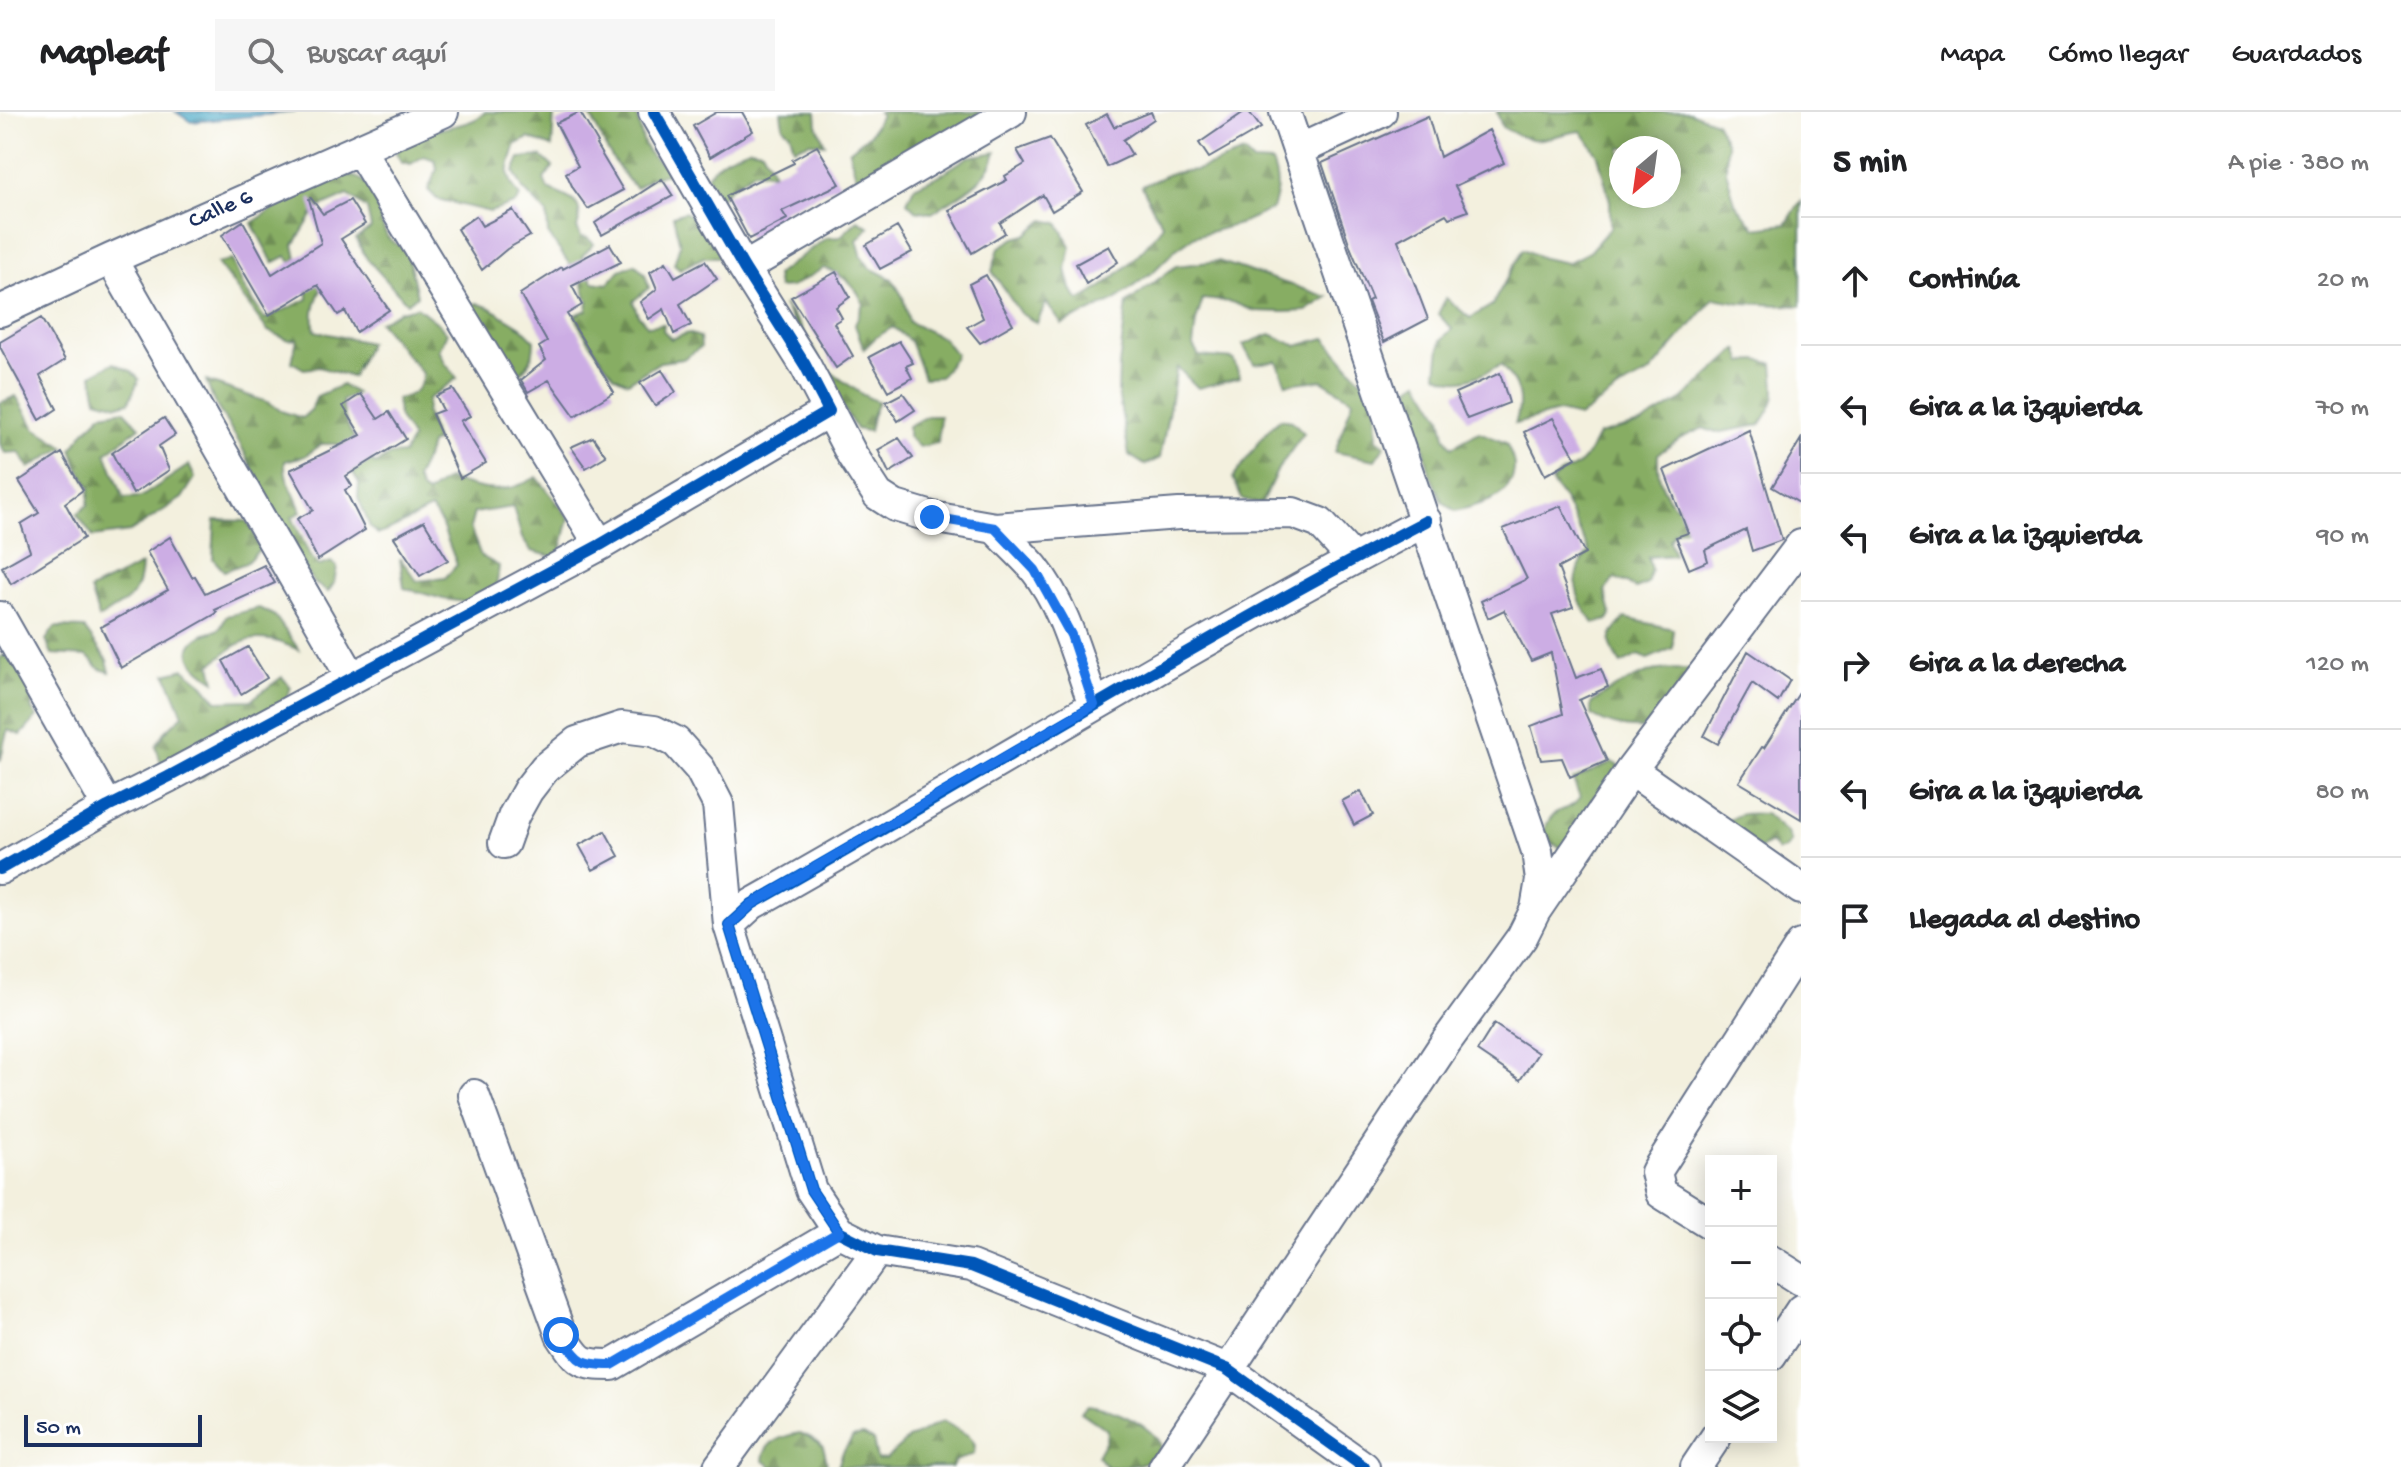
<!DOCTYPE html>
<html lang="es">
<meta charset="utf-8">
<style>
:root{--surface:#fff;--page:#f6f6f6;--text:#202124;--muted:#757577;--line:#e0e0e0}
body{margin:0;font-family:"Gochi Hand",sans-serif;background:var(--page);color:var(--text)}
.controls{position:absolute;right:24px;bottom:24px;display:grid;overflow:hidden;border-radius:0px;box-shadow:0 4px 20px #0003}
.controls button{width:72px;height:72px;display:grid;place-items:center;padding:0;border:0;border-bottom:2px solid var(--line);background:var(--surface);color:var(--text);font:40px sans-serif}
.compass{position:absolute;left:1609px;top:24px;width:72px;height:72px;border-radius:50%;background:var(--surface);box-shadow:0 4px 20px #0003;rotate:209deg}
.scale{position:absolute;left:24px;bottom:20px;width:178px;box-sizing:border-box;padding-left:8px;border:4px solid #1b2f5e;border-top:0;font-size:22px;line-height:28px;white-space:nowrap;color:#1b2f5e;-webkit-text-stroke:6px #fff;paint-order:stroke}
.stop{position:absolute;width:24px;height:24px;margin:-18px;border:6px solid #1a73e8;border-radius:50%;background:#fff}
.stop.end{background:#1a73e8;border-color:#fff;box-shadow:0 2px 8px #0008}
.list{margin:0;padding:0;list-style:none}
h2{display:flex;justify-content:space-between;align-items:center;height:104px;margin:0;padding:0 32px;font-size:34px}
h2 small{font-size:26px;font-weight:400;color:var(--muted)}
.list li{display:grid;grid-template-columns:52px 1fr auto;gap:24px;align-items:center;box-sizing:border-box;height:128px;padding:0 32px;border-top:2px solid var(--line)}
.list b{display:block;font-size:30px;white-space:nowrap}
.list em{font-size:26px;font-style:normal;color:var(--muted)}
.icon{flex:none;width:44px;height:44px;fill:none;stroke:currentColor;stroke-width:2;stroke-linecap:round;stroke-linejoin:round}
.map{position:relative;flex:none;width:1801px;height:1355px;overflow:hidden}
header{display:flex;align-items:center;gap:48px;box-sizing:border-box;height:112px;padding:0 40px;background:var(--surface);border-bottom:2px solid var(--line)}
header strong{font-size:38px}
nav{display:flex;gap:44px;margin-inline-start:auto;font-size:28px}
.search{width:560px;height:72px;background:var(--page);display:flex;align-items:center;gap:20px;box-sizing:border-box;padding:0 28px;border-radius:0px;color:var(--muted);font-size:30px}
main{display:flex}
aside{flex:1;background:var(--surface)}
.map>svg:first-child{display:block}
</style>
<header>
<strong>Mapleaf</strong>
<div class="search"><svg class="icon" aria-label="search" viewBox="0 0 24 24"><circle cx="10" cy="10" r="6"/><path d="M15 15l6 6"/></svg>Buscar aquí</div>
<nav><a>Mapa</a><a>Cómo llegar</a><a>Guardados</a></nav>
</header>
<main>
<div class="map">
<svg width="1801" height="1355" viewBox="0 0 1801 1355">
<defs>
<pattern id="forest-firs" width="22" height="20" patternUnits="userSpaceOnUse" patternTransform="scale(2)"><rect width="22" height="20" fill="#87ad63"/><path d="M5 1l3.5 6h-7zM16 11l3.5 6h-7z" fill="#6e8d55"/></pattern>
<pattern id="water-waves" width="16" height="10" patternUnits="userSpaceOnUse" patternTransform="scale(2)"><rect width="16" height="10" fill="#46a8c5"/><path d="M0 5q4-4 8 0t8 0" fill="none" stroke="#3a89a3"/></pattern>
</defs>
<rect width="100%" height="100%" fill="#fff"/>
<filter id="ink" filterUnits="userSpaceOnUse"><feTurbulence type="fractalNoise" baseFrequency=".0125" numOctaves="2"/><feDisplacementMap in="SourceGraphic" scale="16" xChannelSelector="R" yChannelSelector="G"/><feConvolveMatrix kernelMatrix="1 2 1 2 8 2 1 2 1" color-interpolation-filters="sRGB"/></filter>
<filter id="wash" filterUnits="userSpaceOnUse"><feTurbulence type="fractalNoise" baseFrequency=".006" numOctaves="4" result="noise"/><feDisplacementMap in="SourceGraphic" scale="32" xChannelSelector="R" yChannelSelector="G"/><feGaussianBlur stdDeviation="1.8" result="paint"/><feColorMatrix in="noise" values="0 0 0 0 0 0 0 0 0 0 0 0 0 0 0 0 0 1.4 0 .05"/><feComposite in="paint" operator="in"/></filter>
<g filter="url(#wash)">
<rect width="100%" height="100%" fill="#f3f0de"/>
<path fill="url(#forest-firs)" stroke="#516e60" stroke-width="2" fill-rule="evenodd" d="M 485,0 L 554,0 L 552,35 L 529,26 L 516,32 C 508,58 503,61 520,85 L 517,91 L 490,100 L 437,87 L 428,78 L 437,57 L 435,48 L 424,44 L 411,52 L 402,51 L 396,41 C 398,38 400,34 403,31 C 422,14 470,18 485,0 Z
M 587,0 L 636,0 C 640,13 640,26 647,38 C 653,48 664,51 670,61 L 652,65 L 636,76 C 623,64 614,50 605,34 C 599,22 596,10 587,0 Z
M 781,0 L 816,0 L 817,13 L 825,32 L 810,30 L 794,36 L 790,21 L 783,15 Z
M 878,0 L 978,0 L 994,22 L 973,30 L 937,24 L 917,57 L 874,79 L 858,71 L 849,39 L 870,22 L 881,3 Z
M 1497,0 L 1689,0 L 1716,10 L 1727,31 L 1726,59 L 1735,91 L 1755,116 L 1786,112 L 1801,89 L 1801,194 L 1742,191 L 1714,186 L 1650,261 L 1620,276 L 1579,305 L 1558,300 L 1515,312 C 1524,287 1518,272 1501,253 C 1481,263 1456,277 1437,261 L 1441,228 L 1452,217 L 1438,202 L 1446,186 L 1470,206 L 1492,193 L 1523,137 L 1543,146 L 1567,151 L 1589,140 L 1610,116 L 1610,89 L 1598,43 L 1581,19 C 1542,24 1541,37 1502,15 ZM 1669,36 L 1669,84 L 1621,84 L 1621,36 Z
M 749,36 L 762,38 L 774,61 L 754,59 L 730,76 L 719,87 L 707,64 C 718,48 731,43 749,36 Z
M 996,40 C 989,71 956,84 932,101 L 915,98 L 907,90 L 914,75 L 940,63 L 968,45 Z
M 1244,41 L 1253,50 L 1272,51 C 1279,69 1278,79 1272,97 L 1239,112 L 1195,124 L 1175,138 L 1154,159 L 1114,189 L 1062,212 L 1046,191 L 1037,211 L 1020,201 L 992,159 L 999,136 L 1015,126 L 1026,123 L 1044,108 L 1058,111 L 1071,134 L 1066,157 L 1071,177 L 1079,189 C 1114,170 1139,144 1163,113 L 1152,95 L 1142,74 L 1171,61 L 1197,58 Z
M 541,44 L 553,55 L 544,67 L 548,77 C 570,87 586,88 577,116 L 581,125 L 587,126 L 594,132 L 582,144 L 593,170 L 608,172 L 620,158 L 635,152 L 645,162 L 649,176 L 633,189 L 638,203 L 648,214 L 664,212 L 663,218 L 671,227 L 688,221 L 700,225 L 701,235 L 683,247 L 660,250 L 628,270 L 615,264 L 605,252 L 581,217 L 575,203 L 587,198 L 588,189 L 582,170 L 548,122 L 547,102 L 523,77 L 514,60 L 520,46 Z
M 342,63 C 381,63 373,100 387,124 C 391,131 402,133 406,140 C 409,146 415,175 417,184 L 407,191 L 367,147 L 356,127 L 371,116 L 367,97 L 348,83 L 316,97 L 294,133 L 297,147 L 324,171 C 316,187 311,201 315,219 L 369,231 L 352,265 L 319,255 L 304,257 L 292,250 L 297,227 L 288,228 L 268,219 L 217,151 L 232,148 L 244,176 L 265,207 L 308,187 L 307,168 L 286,144 L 273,151 L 252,111 L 315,69 Z
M 685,100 L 713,119 L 720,145 L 704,145 L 680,157 L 674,152 L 680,132 L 673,104 Z
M 858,108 L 869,115 L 857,128 L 862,145 L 870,156 L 892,167 L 903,185 L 909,210 L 943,226 L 956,243 L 940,265 L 924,266 L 910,229 L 893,215 L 875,226 L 864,237 L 855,213 L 863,192 C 858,175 841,161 824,156 L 791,175 L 778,176 L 776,163 L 826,126 L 840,125 Z
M 1218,149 L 1328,185 L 1306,199 L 1284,200 L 1255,199 L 1231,190 L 1203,187 L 1196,209 L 1193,234 L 1199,244 L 1233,247 L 1240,265 L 1198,276 L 1177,255 L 1160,346 L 1145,353 L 1129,343 L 1118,281 L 1119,253 L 1127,191 L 1176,154 Z
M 477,191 L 490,196 L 521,215 L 534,228 C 534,253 525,257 507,272 L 461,195 Z
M 783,193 L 799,212 L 825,256 L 863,283 L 878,290 L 872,304 L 869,319 L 856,317 Z
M 417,195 L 440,213 L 447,221 L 439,238 L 445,251 L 457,266 L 428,287 L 426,301 L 436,329 L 430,332 L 426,346 L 416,366 L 421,378 L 427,382 L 447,367 C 484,378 501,385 537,365 L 569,406 L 559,446 L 531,439 L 522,426 L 513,395 L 474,401 L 470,416 L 481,444 L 499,454 L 496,478 L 480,492 L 443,487 L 404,476 L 400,446 L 417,469 L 445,466 L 457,453 L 441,411 L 431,397 C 412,405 398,417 378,422 L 370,415 L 358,385 L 359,371 L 336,332 L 322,332 L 305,344 L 285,349 C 283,368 296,381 301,400 L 292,405 L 310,444 L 319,454 L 331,450 L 337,455 L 334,471 L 328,480 L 313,470 L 301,450 L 239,330 L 214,290 L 206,269 L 270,291 L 281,299 L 302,306 L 311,298 L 317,284 L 342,273 L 356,281 L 342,289 C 344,313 357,335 375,352 L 390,343 L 403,342 L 412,327 L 398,304 L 397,287 C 412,284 421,278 423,262 L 379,210 L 400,199 Z
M 1270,222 L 1297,234 L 1325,226 L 1376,286 L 1377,327 L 1385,333 L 1375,348 L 1335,340 L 1353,288 L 1321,268 L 1286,272 L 1277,249 L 1254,252 L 1243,233 Z
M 1738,237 L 1743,250 L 1756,248 L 1773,251 C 1775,283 1780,284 1760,313 L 1716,321 L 1703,316 L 1681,326 L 1658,342 C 1657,363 1661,378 1675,394 L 1691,390 L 1694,414 L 1675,419 L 1669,428 L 1674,443 L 1648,445 L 1651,458 L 1647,472 L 1636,477 L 1625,470 L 1614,467 L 1605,479 L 1611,502 L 1608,508 L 1594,511 C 1574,487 1569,465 1589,439 L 1565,389 L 1551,370 C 1562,357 1561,363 1573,356 C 1586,349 1592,335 1598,323 L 1640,312 L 1683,287 Z
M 113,251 L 131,259 L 139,267 L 129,290 L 118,293 L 97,287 L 92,263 Z
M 1419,269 L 1441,305 L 1445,324 L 1452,335 L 1479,320 L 1506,331 C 1509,339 1515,348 1514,356 C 1513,387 1479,393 1455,399 L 1441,388 L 1430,362 L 1410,275 Z
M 16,284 L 35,316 L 65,335 L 29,356 L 19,340 L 5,341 L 0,332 L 0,291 Z
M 124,298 L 140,315 L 106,341 L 124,386 L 141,385 L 189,353 L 195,366 L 182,386 L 130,420 L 93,425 L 77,402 L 88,393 L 90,375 L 78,355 L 72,337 L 85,319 L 102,302 Z
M 927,304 L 940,304 L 938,331 L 919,335 L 908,324 L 908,314 Z
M 1280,307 L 1292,309 L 1304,321 L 1278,357 L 1261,392 L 1242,387 L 1233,366 C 1245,351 1266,316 1280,307 Z
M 215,408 L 247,409 L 253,419 L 260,437 L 246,451 L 224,459 L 213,447 Z
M 141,453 C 139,489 126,489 99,506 L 90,478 Z
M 259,496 L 275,504 L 299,538 C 258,520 244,523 211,553 L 215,569 C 199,559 175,540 201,524 C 206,521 215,520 220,516 C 223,513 224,508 226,504 Z
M 1625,506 L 1673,517 L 1673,536 L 1648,547 L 1639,543 L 1621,552 C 1606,530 1607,525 1625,506 Z
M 55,515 L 84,516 L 107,548 L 110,560 L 100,557 L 87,544 L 52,542 L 46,528 Z
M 7,543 L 36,581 L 31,596 L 37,605 L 21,623 L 8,618 C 3,629 4,638 0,650 L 0,545 Z
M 184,557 L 204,573 L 217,589 L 251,588 L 282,565 L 291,575 L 282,601 L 201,666 L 164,662 L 156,634 L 165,620 L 183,603 L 166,562 Z
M 1691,557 L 1655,616 C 1631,617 1612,616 1591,603 L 1591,592 C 1604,580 1635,565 1653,559 C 1664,556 1679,558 1691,557 Z
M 1612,650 L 1621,655 L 1615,700 L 1599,736 L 1581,746 L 1547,729 L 1544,717 C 1547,712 1551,703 1557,700 C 1567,694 1570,698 1580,686 L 1573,668 Z
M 1765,702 L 1787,721 L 1791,730 L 1785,737 L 1778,739 L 1770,731 L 1757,739 L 1722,716 C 1732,700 1748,701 1765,702 Z
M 1088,1293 C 1111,1296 1152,1312 1161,1334 C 1150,1355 1130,1355 1107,1355 L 1097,1344 L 1106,1328 L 1107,1318 L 1081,1300 Z
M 943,1309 L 969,1324 L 975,1332 L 974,1342 L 955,1349 L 952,1355 L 838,1355 L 842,1342 L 853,1325 L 863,1323 L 873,1328 L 877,1348 L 886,1347 L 908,1327 Z
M 800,1321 C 822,1330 825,1331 827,1355 L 772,1355 L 763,1348 C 764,1329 784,1324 800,1321 Z"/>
<path fill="url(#water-waves)" stroke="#306c92" stroke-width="2" d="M 176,0 L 296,0 L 191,10 Z"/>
<g id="blocks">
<path fill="#ccade4" d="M 580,0 L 598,31 L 596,33 L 623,78 L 588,97 L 573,76 L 566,61 L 578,54 L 556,11 Z
M 717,0 L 742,0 L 753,19 L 710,45 L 693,14 Z
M 1151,0 L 1154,7 L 1123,28 L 1132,43 L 1107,55 L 1086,13 L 1107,2 L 1114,15 Z
M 1244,0 L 1249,0 L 1261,16 L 1209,46 L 1199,31 Z
M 1428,4 L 1440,45 L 1489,18 L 1504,51 L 1455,74 L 1468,99 L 1449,106 L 1446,102 L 1398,128 L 1428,207 L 1384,230 L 1368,189 L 1372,187 L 1351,137 L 1322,51 Z
M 1050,26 L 1083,80 L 1052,99 L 1043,83 L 1000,111 L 1005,121 L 972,141 L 949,98 L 1007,68 L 1005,64 L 1025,52 L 1017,38 Z
M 817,34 L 840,72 L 782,99 L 787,107 L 749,127 L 726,84 L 794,51 L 792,48 Z
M 662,67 L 673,84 L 602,123 L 595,111 Z
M 311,86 L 323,102 L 350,88 L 365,112 L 341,127 L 389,198 L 356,220 L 345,199 L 338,203 L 318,173 L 269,203 L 222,123 L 243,109 L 272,162 L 321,131 L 309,87 Z
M 513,98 L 530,124 L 507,137 L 482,158 L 457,117 L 476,104 L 482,114 Z
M 897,115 L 912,140 L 880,157 L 866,133 Z
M 610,132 L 621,150 L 572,174 L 582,193 L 567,202 L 614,280 L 575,304 L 549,268 L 528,280 L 521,268 L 546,248 L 539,235 L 547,230 L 520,182 L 562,155 L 563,157 Z
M 1109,134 L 1118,150 L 1086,172 L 1076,152 Z
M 705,149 L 717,167 L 680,192 L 691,213 L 674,222 L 664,197 L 649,207 L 640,190 L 657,177 L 650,160 L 666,150 L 675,165 Z
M 836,160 L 850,185 L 836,195 L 842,206 L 834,211 L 853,244 L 836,256 L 791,185 Z
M 986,163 L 1013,212 L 980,231 L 967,215 L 983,206 L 969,172 Z
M 41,206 L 65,248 L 40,264 L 57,297 L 40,308 L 0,235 L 0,230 Z
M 899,229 L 913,251 L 906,254 L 912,266 L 888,279 L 869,245 Z
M 662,258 L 676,280 L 655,294 L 640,271 Z
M 1500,261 L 1509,291 L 1467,307 L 1455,281 Z
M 453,277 L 470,304 L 460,309 L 486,351 L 460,366 L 432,302 L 443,298 L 436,284 Z
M 903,281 L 915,298 L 898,309 L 886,290 Z
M 361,282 L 378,307 L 389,300 L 406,327 L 346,364 L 352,374 L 345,378 L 365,418 L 318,448 L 297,407 L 313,398 L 290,358 L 361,323 L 343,294 Z
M 164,306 L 175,323 L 159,334 L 169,358 L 133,382 L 112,341 Z
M 1553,306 L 1576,346 L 1545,363 L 1524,320 Z
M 1749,318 L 1782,428 L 1752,439 L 1746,418 L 1705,438 L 1708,449 L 1689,457 L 1676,425 L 1688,421 L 1664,358 Z
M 593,325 L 606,344 L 586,356 L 571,335 Z
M 899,326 L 913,346 L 889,361 L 878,338 Z
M 1801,327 L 1801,392 L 1772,375 Z
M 62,341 L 83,378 L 65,391 L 84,426 L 11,472 L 2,455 L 30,439 L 21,412 L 39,401 L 19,369 Z
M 1561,394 L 1585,442 L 1558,456 L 1573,495 L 1552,502 L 1576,566 L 1601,557 L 1608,575 L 1579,588 L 1607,649 L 1570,665 L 1562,646 L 1541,648 L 1531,614 L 1563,602 L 1551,541 L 1531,549 L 1504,498 L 1488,506 L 1481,489 L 1527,467 L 1503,417 Z
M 424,409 L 448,448 L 420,464 L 394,425 Z
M 170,425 L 192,465 L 195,464 L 205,481 L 264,453 L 275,471 L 215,498 L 217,501 L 121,556 L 101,515 L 168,478 L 147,440 Z
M 248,535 L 267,566 L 241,582 L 223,549 Z
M 1748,539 L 1790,568 L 1778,590 L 1752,571 L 1718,632 L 1704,624 Z
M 1801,578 L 1801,707 L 1739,670 L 1762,635 L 1764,636 Z
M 1361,679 L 1373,703 L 1354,713 L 1342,689 Z
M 605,719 L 619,744 L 593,758 L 579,733 Z
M 1494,912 L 1538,941 L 1520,968 L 1477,939 Z"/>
</g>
</g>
<g filter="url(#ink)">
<use href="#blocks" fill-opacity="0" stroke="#67738b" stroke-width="2"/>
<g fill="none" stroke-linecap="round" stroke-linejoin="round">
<g stroke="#67738b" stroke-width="34">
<path id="minor" d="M 1285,0 L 1537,739 L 1541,768 L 1536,797
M 360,38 L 600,433
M 1299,38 L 1381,0
M 111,147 L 352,566
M 744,156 L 1011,0
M 0,199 L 111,147 L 443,0
M 829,299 L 852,343 L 878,383 L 895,394 L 932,405 L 995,416 L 1179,402 L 1293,401 L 1320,411 L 1353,447
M 995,416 C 1007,429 1022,442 1034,456 C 1066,496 1077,547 1094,593
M 0,505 L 108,695
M 1631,658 L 1801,777
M 504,731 L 514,703 L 528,678 L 545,656 L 577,630 L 622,615 L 654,619 L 676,630 L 700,657 L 718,692 L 729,813 L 811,1078 L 839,1120 L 877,1139 L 971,1154 L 1227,1257 L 1364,1355
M 0,757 L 108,695 L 168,665 L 600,433 L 829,299 L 805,253 L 744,156 L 654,0
M 729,813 L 752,792 C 978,665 1197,528 1426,409
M 474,983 L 561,1223 C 579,1250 579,1253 612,1253 L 839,1120
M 1711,1112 L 1661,1081 L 1656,1060 L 1801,833
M 1771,1149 L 1801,1168
M 1771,1243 L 1801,1198
M 719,1355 L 877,1139
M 1164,1355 L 1446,930 L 1522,825 L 1535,799 L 1631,658 L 1801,433
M 1696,1355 L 1716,1325"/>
</g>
<use href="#minor" stroke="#fff" stroke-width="30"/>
<g stroke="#fff" stroke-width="17">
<path id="cycleway" d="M 0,757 L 108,695 L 168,665 L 600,433 L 829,299 L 805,253 L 744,156 L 654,0
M 1364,1355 L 1227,1257 L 971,1154 L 877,1139 L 839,1120 L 811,1078 L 729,813 L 752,792 C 978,665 1197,528 1426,409"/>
</g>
<use href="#cycleway" stroke="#0057b8" stroke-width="12"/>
</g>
</g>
<g fill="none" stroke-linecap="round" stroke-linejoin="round" filter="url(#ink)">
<path stroke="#1a73e8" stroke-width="10" d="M 561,1223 C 579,1249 579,1253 612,1253 L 839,1120 L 811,1078 L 729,813 L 752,792 L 1094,593 L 1071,523 L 1035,458 L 995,416 L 932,405"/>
</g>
<g text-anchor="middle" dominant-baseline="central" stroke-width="6" stroke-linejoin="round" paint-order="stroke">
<g font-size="24" fill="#1b2f5e" stroke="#fff">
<text transform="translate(221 98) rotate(-24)">Calle 6</text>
</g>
</g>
</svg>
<div class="controls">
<button>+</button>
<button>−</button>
<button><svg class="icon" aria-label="locate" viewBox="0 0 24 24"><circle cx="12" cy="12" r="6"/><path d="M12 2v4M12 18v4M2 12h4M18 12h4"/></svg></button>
<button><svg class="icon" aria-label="layers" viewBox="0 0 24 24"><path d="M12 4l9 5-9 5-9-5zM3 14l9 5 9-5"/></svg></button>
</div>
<svg class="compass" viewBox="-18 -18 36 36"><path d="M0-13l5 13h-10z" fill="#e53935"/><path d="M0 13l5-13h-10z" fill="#757577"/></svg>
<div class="scale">50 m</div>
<div class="stop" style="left:561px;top:1223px"></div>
<div class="stop end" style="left:932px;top:405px"></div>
</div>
<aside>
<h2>5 min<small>A pie · 380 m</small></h2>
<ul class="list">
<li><svg class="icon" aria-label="ahead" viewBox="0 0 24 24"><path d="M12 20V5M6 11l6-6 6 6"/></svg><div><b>Continúa</b></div><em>20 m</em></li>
<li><svg class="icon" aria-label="left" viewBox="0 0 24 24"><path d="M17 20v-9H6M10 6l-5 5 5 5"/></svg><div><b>Gira a la izquierda</b></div><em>70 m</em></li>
<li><svg class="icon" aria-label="left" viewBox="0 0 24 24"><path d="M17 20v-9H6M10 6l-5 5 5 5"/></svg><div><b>Gira a la izquierda</b></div><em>90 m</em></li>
<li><svg class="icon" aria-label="right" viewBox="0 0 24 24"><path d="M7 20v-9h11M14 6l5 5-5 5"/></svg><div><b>Gira a la derecha</b></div><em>120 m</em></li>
<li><svg class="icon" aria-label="left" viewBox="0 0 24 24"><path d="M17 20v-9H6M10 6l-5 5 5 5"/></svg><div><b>Gira a la izquierda</b></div><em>80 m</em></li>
<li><svg class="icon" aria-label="arrive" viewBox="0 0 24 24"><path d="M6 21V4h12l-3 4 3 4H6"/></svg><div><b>Llegada al destino</b></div></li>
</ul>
</aside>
</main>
